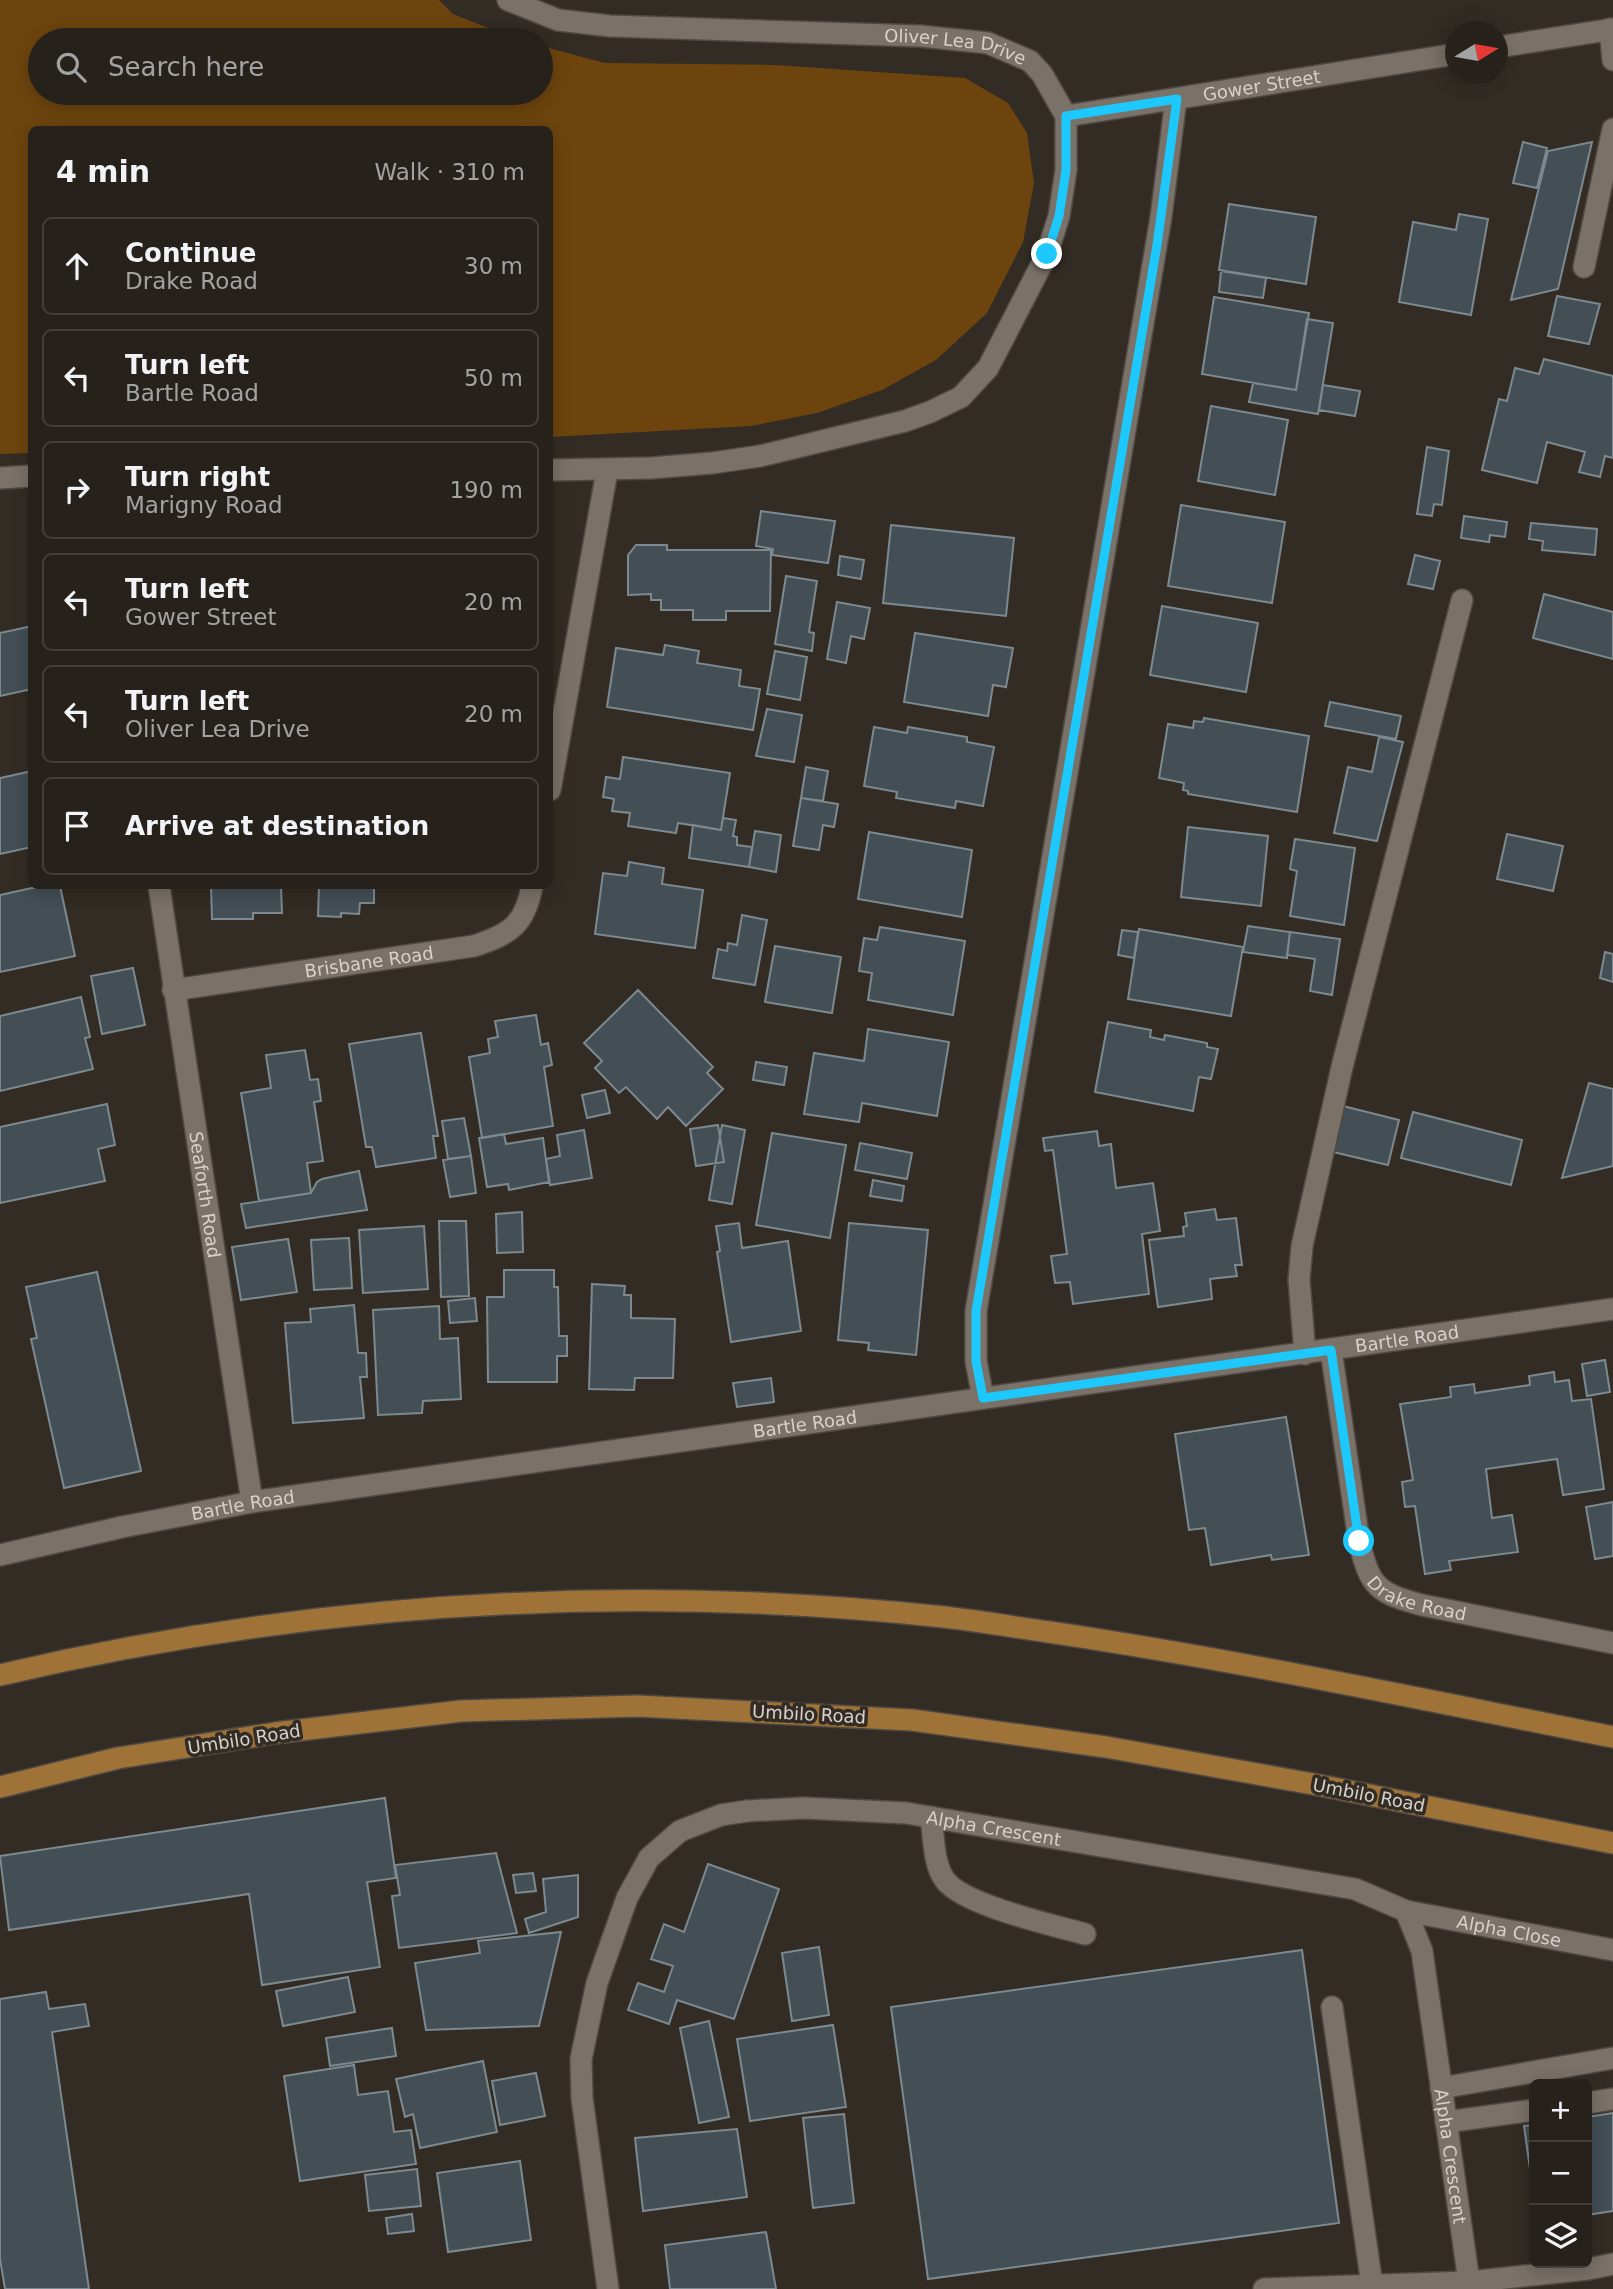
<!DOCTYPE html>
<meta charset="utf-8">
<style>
:root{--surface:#26211b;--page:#2e2924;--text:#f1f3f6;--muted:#a4a3a3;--line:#423e3a}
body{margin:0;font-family:"DejaVu Sans",sans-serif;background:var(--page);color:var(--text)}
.controls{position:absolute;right:21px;bottom:21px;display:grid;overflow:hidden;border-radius:10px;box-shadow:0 4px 18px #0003}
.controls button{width:63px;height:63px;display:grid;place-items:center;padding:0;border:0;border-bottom:2px solid var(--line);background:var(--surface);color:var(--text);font:35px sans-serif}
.compass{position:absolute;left:1445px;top:21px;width:63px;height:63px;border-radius:50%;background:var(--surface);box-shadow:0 4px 18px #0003;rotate:79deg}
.stop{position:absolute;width:21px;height:21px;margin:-16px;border:5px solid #1dc9fc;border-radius:50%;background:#fff}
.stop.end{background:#1dc9fc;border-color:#fff;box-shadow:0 2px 7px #0008}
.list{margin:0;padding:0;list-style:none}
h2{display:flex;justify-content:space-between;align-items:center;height:91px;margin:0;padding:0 28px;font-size:30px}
h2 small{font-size:23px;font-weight:400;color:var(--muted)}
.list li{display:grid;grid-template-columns:46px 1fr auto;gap:21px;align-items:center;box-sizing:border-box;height:98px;margin:0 14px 14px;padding:0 14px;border:2px solid var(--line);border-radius:10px}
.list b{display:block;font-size:26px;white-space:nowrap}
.list p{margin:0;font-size:23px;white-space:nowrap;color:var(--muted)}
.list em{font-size:23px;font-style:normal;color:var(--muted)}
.icon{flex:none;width:38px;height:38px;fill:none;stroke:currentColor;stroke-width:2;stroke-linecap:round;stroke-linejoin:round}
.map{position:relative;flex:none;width:1613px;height:2289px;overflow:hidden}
.search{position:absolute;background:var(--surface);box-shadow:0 4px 18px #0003;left:28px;top:28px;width:525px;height:77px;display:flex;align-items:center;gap:18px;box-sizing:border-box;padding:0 24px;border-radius:38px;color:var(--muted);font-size:26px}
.panel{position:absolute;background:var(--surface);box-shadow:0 4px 18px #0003;left:28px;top:126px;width:525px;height:763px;border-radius:10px}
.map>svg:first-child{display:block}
</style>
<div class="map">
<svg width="1613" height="2289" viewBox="0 0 1613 2289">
<rect width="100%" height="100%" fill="#332c24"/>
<path fill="#6d440e" d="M 0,0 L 439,0 L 453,14 L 518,40 L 40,40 L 40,93 L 541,93 L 541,46 L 605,63 L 776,65 L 965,78 L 1008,103 L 1027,133 L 1034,183 L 1023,242 L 987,313 L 936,360 L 882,390 L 817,413 L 751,426 L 550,437 L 550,130 L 32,130 L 31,453 L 0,454 Z"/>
<path fill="#434f55" stroke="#7c898f" stroke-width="2" d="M 1523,142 L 1547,148 L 1537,188 L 1513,183 Z
M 1592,142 L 1558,289 L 1511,300 L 1548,151 Z
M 1229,204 L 1316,217 L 1306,284 L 1219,270 Z
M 1459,214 L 1488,219 L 1471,315 L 1399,302 L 1413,222 L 1456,230 Z
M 1221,271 L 1266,278 L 1263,298 L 1219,292 Z
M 1557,296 L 1600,304 L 1589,344 L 1548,336 Z
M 1214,297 L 1309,313 L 1296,390 L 1202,374 Z
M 1307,319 L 1333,323 L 1318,414 L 1249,402 L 1253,383 L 1296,390 Z
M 1544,359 L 1613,376 L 1613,458 L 1605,456 L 1600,477 L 1579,472 L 1585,452 L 1547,442 L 1537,483 L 1482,470 L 1499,399 L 1507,401 L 1515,368 L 1539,374 Z
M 1323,385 L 1360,391 L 1355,416 L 1319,410 Z
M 1211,406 L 1288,420 L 1275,495 L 1198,481 Z
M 1427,447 L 1449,451 L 1442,505 L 1434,504 L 1432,516 L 1417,514 Z
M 1181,505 L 1285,522 L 1272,603 L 1168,586 Z
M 761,511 L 835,521 L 828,563 L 772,555 L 773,549 L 756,546 Z
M 1464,516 L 1507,522 L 1505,537 L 1490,535 L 1489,542 L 1461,538 Z
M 1531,523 L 1597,529 L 1595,555 L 1542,550 L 1543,541 L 1529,539 Z
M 891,525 L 1014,538 L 1006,616 L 883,603 Z
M 636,545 L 667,545 L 667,550 L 771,550 L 770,611 L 726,611 L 726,620 L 693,620 L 693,610 L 661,610 L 661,600 L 651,600 L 651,594 L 628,595 L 628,555 Z
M 1415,555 L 1440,561 L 1433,589 L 1408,584 Z
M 840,556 L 864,560 L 861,579 L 838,575 Z
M 786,576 L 817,581 L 809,632 L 814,633 L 812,651 L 775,644 Z
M 1544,594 L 1613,612 L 1613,659 L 1533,638 Z
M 837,602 L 870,608 L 864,639 L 851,636 L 846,663 L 827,659 Z
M 1162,606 L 1258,623 L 1246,692 L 1150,675 Z
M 32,626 L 32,689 L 0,696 L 0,633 Z
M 915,633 L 1013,648 L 1006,687 L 993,685 L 988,716 L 904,702 Z
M 665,645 L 699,651 L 697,663 L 741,670 L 739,686 L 760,689 L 753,730 L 607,707 L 616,648 L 663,655 Z
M 775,651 L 807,657 L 800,700 L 767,694 Z
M 1330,702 L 1401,716 L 1396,739 L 1325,726 Z
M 767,709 L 802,715 L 794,762 L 756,756 Z
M 1204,718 L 1309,736 L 1297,812 L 1188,794 L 1188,791 L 1183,790 L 1184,783 L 1159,778 L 1168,724 L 1193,728 L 1194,721 L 1203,722 Z
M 874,727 L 907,733 L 908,727 L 967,737 L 967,742 L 994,747 L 983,806 L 956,801 L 955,808 L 896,798 L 897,792 L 864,786 Z
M 1379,737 L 1403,742 L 1377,841 L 1334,833 L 1348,767 L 1372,772 Z
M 623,757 L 730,773 L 721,830 L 678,823 L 676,833 L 628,826 L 630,813 L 612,811 L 614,799 L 603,797 L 606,777 L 620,779 Z
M 806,767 L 828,771 L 823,801 L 801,798 Z
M 32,771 L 32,847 L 0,854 L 0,778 Z
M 801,798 L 838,804 L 834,827 L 823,825 L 819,850 L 793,846 Z
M 723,818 L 736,820 L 733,836 L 737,837 L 737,845 L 752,847 L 749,867 L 689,858 L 693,825 L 721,830 Z
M 1188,827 L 1268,836 L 1261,906 L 1181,897 Z
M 755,831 L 781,835 L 776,872 L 749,867 Z
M 869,832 L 972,850 L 962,917 L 858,899 Z
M 1507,834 L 1563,846 L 1553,891 L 1497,879 Z
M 1295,839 L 1355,848 L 1344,925 L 1290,916 L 1297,871 L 1290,869 Z
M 629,862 L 664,868 L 662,884 L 703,890 L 695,948 L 595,934 L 603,873 L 627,876 Z
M 41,886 L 60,886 L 75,956 L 0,972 L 0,895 Z
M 211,886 L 281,886 L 282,913 L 253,913 L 253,919 L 212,919 Z
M 319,886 L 374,886 L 374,903 L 360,903 L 359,914 L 341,913 L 341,917 L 318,916 Z
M 742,915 L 767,920 L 755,985 L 713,978 L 718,949 L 727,951 L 728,943 L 737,945 Z
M 1248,926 L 1290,932 L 1287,958 L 1243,952 Z
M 880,927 L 965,941 L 953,1015 L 868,1000 L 872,973 L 859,971 L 864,938 L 877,940 Z
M 1139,929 L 1243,947 L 1231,1016 L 1128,999 Z
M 1122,930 L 1138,932 L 1134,958 L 1118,955 Z
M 1290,932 L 1340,939 L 1332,995 L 1310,991 L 1315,959 L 1287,955 Z
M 775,946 L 841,957 L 832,1013 L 765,1002 Z
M 1605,952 L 1613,954 L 1613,982 L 1600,978 Z
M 133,968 L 145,1025 L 102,1034 L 91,976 Z
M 638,990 L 713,1067 L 707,1073 L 723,1089 L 686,1126 L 668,1107 L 657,1119 L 626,1087 L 619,1093 L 595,1068 L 602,1061 L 584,1043 Z
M 81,997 L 90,1037 L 85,1038 L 93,1069 L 0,1091 L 0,1016 Z
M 536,1015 L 541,1045 L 548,1043 L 552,1065 L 544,1067 L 553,1126 L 482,1138 L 469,1057 L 490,1053 L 488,1039 L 498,1037 L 495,1021 Z
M 1108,1022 L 1151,1030 L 1150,1037 L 1164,1040 L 1165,1035 L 1207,1043 L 1207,1047 L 1218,1049 L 1211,1079 L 1199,1077 L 1193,1111 L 1095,1092 Z
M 868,1029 L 949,1042 L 937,1116 L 862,1103 L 859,1122 L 804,1114 L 814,1053 L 864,1061 Z
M 421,1033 L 438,1136 L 433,1136 L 436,1158 L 376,1167 L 372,1147 L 366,1147 L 349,1044 Z
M 305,1050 L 310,1080 L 318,1079 L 321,1101 L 314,1102 L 323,1161 L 307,1163 L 311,1193 L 259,1201 L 241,1093 L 271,1088 L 266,1055 Z
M 756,1062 L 787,1067 L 784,1085 L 753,1080 Z
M 1589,1083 L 1613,1089 L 1613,1166 L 1562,1178 Z
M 605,1090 L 610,1113 L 587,1118 L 582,1095 Z
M 107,1104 L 115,1145 L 98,1149 L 105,1181 L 0,1203 L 0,1127 Z
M 1343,1106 L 1399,1120 L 1388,1165 L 1333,1152 Z
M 1413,1112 L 1522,1140 L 1511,1185 L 1401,1158 Z
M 464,1118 L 471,1156 L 448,1159 L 442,1121 Z
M 718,1125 L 724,1162 L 696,1166 L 690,1129 Z
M 722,1125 L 745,1130 L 732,1204 L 709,1200 Z
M 584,1130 L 592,1178 L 550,1185 L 546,1159 L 560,1156 L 557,1135 Z
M 1097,1131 L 1099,1146 L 1111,1144 L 1116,1188 L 1153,1183 L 1160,1231 L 1142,1234 L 1149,1294 L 1073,1304 L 1070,1282 L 1055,1283 L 1051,1256 L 1067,1254 L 1053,1150 L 1045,1151 L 1043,1138 Z
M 772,1133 L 846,1145 L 830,1238 L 756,1225 Z
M 504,1134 L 506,1144 L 543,1138 L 549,1182 L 509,1190 L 508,1184 L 487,1187 L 479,1138 Z
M 860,1143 L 912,1153 L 907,1179 L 855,1170 Z
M 471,1156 L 476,1193 L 450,1197 L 443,1160 Z
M 359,1171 L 367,1210 L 246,1228 L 241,1204 L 311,1193 L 317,1182 L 322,1179 Z
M 873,1180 L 904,1186 L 902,1201 L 870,1196 Z
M 1215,1209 L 1217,1220 L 1236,1218 L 1242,1265 L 1235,1265 L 1237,1276 L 1210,1279 L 1212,1299 L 1158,1307 L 1149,1240 L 1184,1236 L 1183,1227 L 1187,1226 L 1185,1213 Z
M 522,1212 L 523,1252 L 497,1253 L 496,1214 Z
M 439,1221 L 466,1221 L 469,1296 L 441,1297 Z
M 739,1223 L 742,1248 L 788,1241 L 801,1331 L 731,1342 L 717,1252 L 720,1251 L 716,1226 Z
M 849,1223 L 928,1230 L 916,1355 L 868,1350 L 869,1343 L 838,1340 Z
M 424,1226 L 428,1289 L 363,1293 L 359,1230 Z
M 349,1238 L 352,1288 L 314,1290 L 311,1240 Z
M 288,1239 L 297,1292 L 241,1300 L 232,1247 Z
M 504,1270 L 554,1270 L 554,1287 L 558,1287 L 559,1336 L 567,1336 L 567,1356 L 557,1356 L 557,1382 L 488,1382 L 487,1297 L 504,1297 Z
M 97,1272 L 141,1471 L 64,1488 L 31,1339 L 37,1338 L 26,1287 Z
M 592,1284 L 625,1286 L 624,1295 L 631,1295 L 631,1318 L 675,1319 L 673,1378 L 635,1378 L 634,1390 L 589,1389 Z
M 475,1298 L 477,1321 L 450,1323 L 448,1301 Z
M 354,1305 L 358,1353 L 366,1353 L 367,1377 L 360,1377 L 364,1418 L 293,1423 L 285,1323 L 311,1322 L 310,1309 Z
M 439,1306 L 440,1339 L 458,1338 L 461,1399 L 423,1401 L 422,1413 L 378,1415 L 373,1310 Z
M 1605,1360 L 1610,1392 L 1587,1396 L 1582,1364 Z
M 1554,1372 L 1555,1382 L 1569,1380 L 1572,1401 L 1591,1399 L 1604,1489 L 1563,1495 L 1557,1459 L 1486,1469 L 1492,1518 L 1512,1515 L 1518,1552 L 1449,1561 L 1451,1570 L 1425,1574 L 1415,1506 L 1405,1507 L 1402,1482 L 1413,1480 L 1400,1404 L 1451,1397 L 1450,1387 L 1474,1384 L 1475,1393 L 1530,1385 L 1529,1376 Z
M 771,1378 L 774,1402 L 737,1407 L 733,1383 Z
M 1286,1417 L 1309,1555 L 1272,1560 L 1271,1555 L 1211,1565 L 1205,1528 L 1189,1530 L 1175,1434 Z
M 1613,1502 L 1613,1556 L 1595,1559 L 1586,1507 Z
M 385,1798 L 396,1878 L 367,1882 L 380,1967 L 262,1985 L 249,1894 L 9,1930 L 0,1856 Z
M 496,1853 L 517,1933 L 399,1948 L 392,1896 L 400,1895 L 395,1865 Z
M 708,1864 L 779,1889 L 734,2019 L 677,2000 L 669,2024 L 628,2010 L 638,1983 L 664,1992 L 673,1966 L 651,1959 L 664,1924 L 684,1932 Z
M 533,1873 L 536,1891 L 516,1893 L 513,1875 Z
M 578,1875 L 578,1917 L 529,1933 L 525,1919 L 546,1912 L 543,1879 Z
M 561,1932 L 539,2026 L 426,2030 L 415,1963 L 480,1953 L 478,1941 Z
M 819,1947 L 829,2015 L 792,2021 L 782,1953 Z
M 1302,1950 L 1339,2223 L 928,2279 L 891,2007 Z
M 348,1977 L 355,2012 L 283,2026 L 276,1991 Z
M 46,1992 L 49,2009 L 85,2004 L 89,2026 L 52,2032 L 89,2289 L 5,2289 L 0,2259 L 0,1999 Z
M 709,2021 L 729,2117 L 699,2123 L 680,2028 Z
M 833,2025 L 846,2107 L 750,2121 L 737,2039 Z
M 392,2028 L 396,2056 L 330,2066 L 326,2038 Z
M 483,2061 L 497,2132 L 420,2148 L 413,2114 L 405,2117 L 396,2079 Z
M 354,2065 L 358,2095 L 388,2091 L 394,2132 L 411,2130 L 416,2164 L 300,2181 L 284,2076 Z
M 536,2073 L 545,2116 L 500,2125 L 492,2081 Z
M 1613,2113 L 1613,2211 L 1587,2215 L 1587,2117 Z
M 844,2114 L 854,2203 L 813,2208 L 803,2118 Z
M 1534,2125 L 1534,2198 L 1524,2126 Z
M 737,2129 L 747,2197 L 643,2211 L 635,2138 Z
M 520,2161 L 531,2240 L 448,2252 L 437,2173 Z
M 417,2169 L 421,2206 L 369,2211 L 365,2175 Z
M 412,2214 L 414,2231 L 388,2234 L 386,2218 Z
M 766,2232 L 776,2289 L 670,2289 L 665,2245 Z"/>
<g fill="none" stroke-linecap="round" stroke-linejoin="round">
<g stroke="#4f4942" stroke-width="24">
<g id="minor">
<path id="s1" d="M 508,0 L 558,20 L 610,26 L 920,36 L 988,43 L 1030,61 L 1042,74 L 1066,116 L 1066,170 L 1059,216 L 1047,254 L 988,368 L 961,397 L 930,412 L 905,421 L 760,456 L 712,463 L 651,468 L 550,470"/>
<path d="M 1610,29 L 1613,60"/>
<path d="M 1498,47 L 1613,29"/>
<path id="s2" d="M 1066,116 L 1456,54"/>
<path d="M 1584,267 L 1613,129"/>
<path d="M 0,478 L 32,476"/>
<path d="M 550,790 L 607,471"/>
<path id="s3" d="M 159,886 L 252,1502"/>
<path id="s4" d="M 173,990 L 474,946 C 510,934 525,925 532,886"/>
<path id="s5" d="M 1331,1350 L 1359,1541 C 1370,1587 1377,1593 1422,1605 L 1613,1643"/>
<path d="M 1305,1354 L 1299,1280 L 1302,1246 L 1342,1067 L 1462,600"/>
<path d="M 983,1398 L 976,1361 L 976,1311 L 1161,217 L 1176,99"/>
<path id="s6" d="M 0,1555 L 122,1527 L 252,1502 L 1613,1309"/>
<path d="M 931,1817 C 934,1836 933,1864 945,1880 C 963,1905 1053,1925 1085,1934"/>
<path id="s7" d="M 1406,1911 L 1613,1950"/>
<path d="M 1332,2007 L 1372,2285"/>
<path d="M 1441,2088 L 1613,2058"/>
<path d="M 1587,2103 L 1613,2099"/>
<path d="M 1446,2122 L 1534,2110"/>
<path id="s8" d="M 608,2289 L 582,2098 L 581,2059 L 597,1983 L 627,1898 L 649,1858 L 680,1831 L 721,1815 L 747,1811 L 804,1808 L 906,1813 L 1355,1889 L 1406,1911 L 1422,1951 L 1470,2289"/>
<path d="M 1264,2289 L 1469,2282 L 1588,2269 L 1613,2264"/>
</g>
</g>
<g stroke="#4f4942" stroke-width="24">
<path id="major" d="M 0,1675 C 310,1602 627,1583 944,1617 C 979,1621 1014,1627 1049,1632 C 1238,1660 1425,1700 1613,1737
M 0,1787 L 118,1758 L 275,1733 L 461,1711 L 637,1706 L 912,1720 L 1106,1747 L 1313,1784 L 1613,1843"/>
</g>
<use href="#minor" stroke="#7a7168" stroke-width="21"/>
<use href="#major" stroke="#9f7338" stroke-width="21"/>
</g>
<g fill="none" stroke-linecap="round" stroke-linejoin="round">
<path stroke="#1dc9fc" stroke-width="9" d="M 1047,254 L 1059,216 L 1066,170 L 1066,116 L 1177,99 L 1157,245 L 976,1311 L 976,1361 L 983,1398 L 1331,1350 L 1359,1541"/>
</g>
<g text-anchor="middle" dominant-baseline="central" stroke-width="7" stroke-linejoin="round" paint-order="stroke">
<g font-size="18" fill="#d6d1cc" stroke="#332c24">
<text stroke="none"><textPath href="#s1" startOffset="453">Oliver Lea Drive</textPath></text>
<text stroke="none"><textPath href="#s2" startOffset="198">Gower Street</textPath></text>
<text stroke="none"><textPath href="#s4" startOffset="198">Brisbane Road</textPath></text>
<text stroke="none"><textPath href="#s3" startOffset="312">Seaforth Road</textPath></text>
<text stroke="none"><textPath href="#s6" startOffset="1424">Bartle Road</textPath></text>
<text stroke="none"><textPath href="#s6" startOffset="816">Bartle Road</textPath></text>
<text stroke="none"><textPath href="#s6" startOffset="248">Bartle Road</textPath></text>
<text stroke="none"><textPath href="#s5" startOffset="284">Drake Road</textPath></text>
<text transform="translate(809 1714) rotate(3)">Umbilo Road</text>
<text transform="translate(244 1739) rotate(-9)">Umbilo Road</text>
<text transform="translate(1369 1795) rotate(11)">Umbilo Road</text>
<text stroke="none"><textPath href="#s8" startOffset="805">Alpha Crescent</textPath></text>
<text stroke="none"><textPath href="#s7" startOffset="105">Alpha Close</textPath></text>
<text stroke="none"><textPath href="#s8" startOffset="1477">Alpha Crescent</textPath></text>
</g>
</g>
</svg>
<div class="controls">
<button>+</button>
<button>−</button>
<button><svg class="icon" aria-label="layers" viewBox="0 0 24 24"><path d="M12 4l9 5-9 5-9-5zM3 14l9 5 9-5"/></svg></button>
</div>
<svg class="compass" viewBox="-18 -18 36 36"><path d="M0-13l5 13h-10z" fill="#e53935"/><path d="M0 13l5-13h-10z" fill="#a4a3a3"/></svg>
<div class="stop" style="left:1359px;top:1541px"></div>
<div class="stop end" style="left:1047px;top:254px"></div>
<div class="search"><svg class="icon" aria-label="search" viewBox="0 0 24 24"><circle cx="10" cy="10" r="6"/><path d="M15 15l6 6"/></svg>Search here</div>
<section class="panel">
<h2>4 min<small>Walk · 310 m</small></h2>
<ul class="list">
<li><svg class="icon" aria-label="ahead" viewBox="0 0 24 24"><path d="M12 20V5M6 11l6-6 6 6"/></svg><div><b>Continue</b><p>Drake Road</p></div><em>30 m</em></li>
<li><svg class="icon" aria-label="left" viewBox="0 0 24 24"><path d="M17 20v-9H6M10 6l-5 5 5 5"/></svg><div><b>Turn left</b><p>Bartle Road</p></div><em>50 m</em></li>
<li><svg class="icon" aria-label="right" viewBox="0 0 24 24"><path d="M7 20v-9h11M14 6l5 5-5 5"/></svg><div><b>Turn right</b><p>Marigny Road</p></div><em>190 m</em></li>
<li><svg class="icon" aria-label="left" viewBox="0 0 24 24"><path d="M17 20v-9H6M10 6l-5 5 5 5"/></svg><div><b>Turn left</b><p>Gower Street</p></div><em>20 m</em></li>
<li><svg class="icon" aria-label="left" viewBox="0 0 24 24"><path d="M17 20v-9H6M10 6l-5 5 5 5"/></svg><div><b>Turn left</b><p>Oliver Lea Drive</p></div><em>20 m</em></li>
<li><svg class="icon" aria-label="arrive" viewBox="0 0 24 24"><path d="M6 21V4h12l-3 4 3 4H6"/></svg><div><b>Arrive at destination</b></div></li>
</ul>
</section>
</div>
